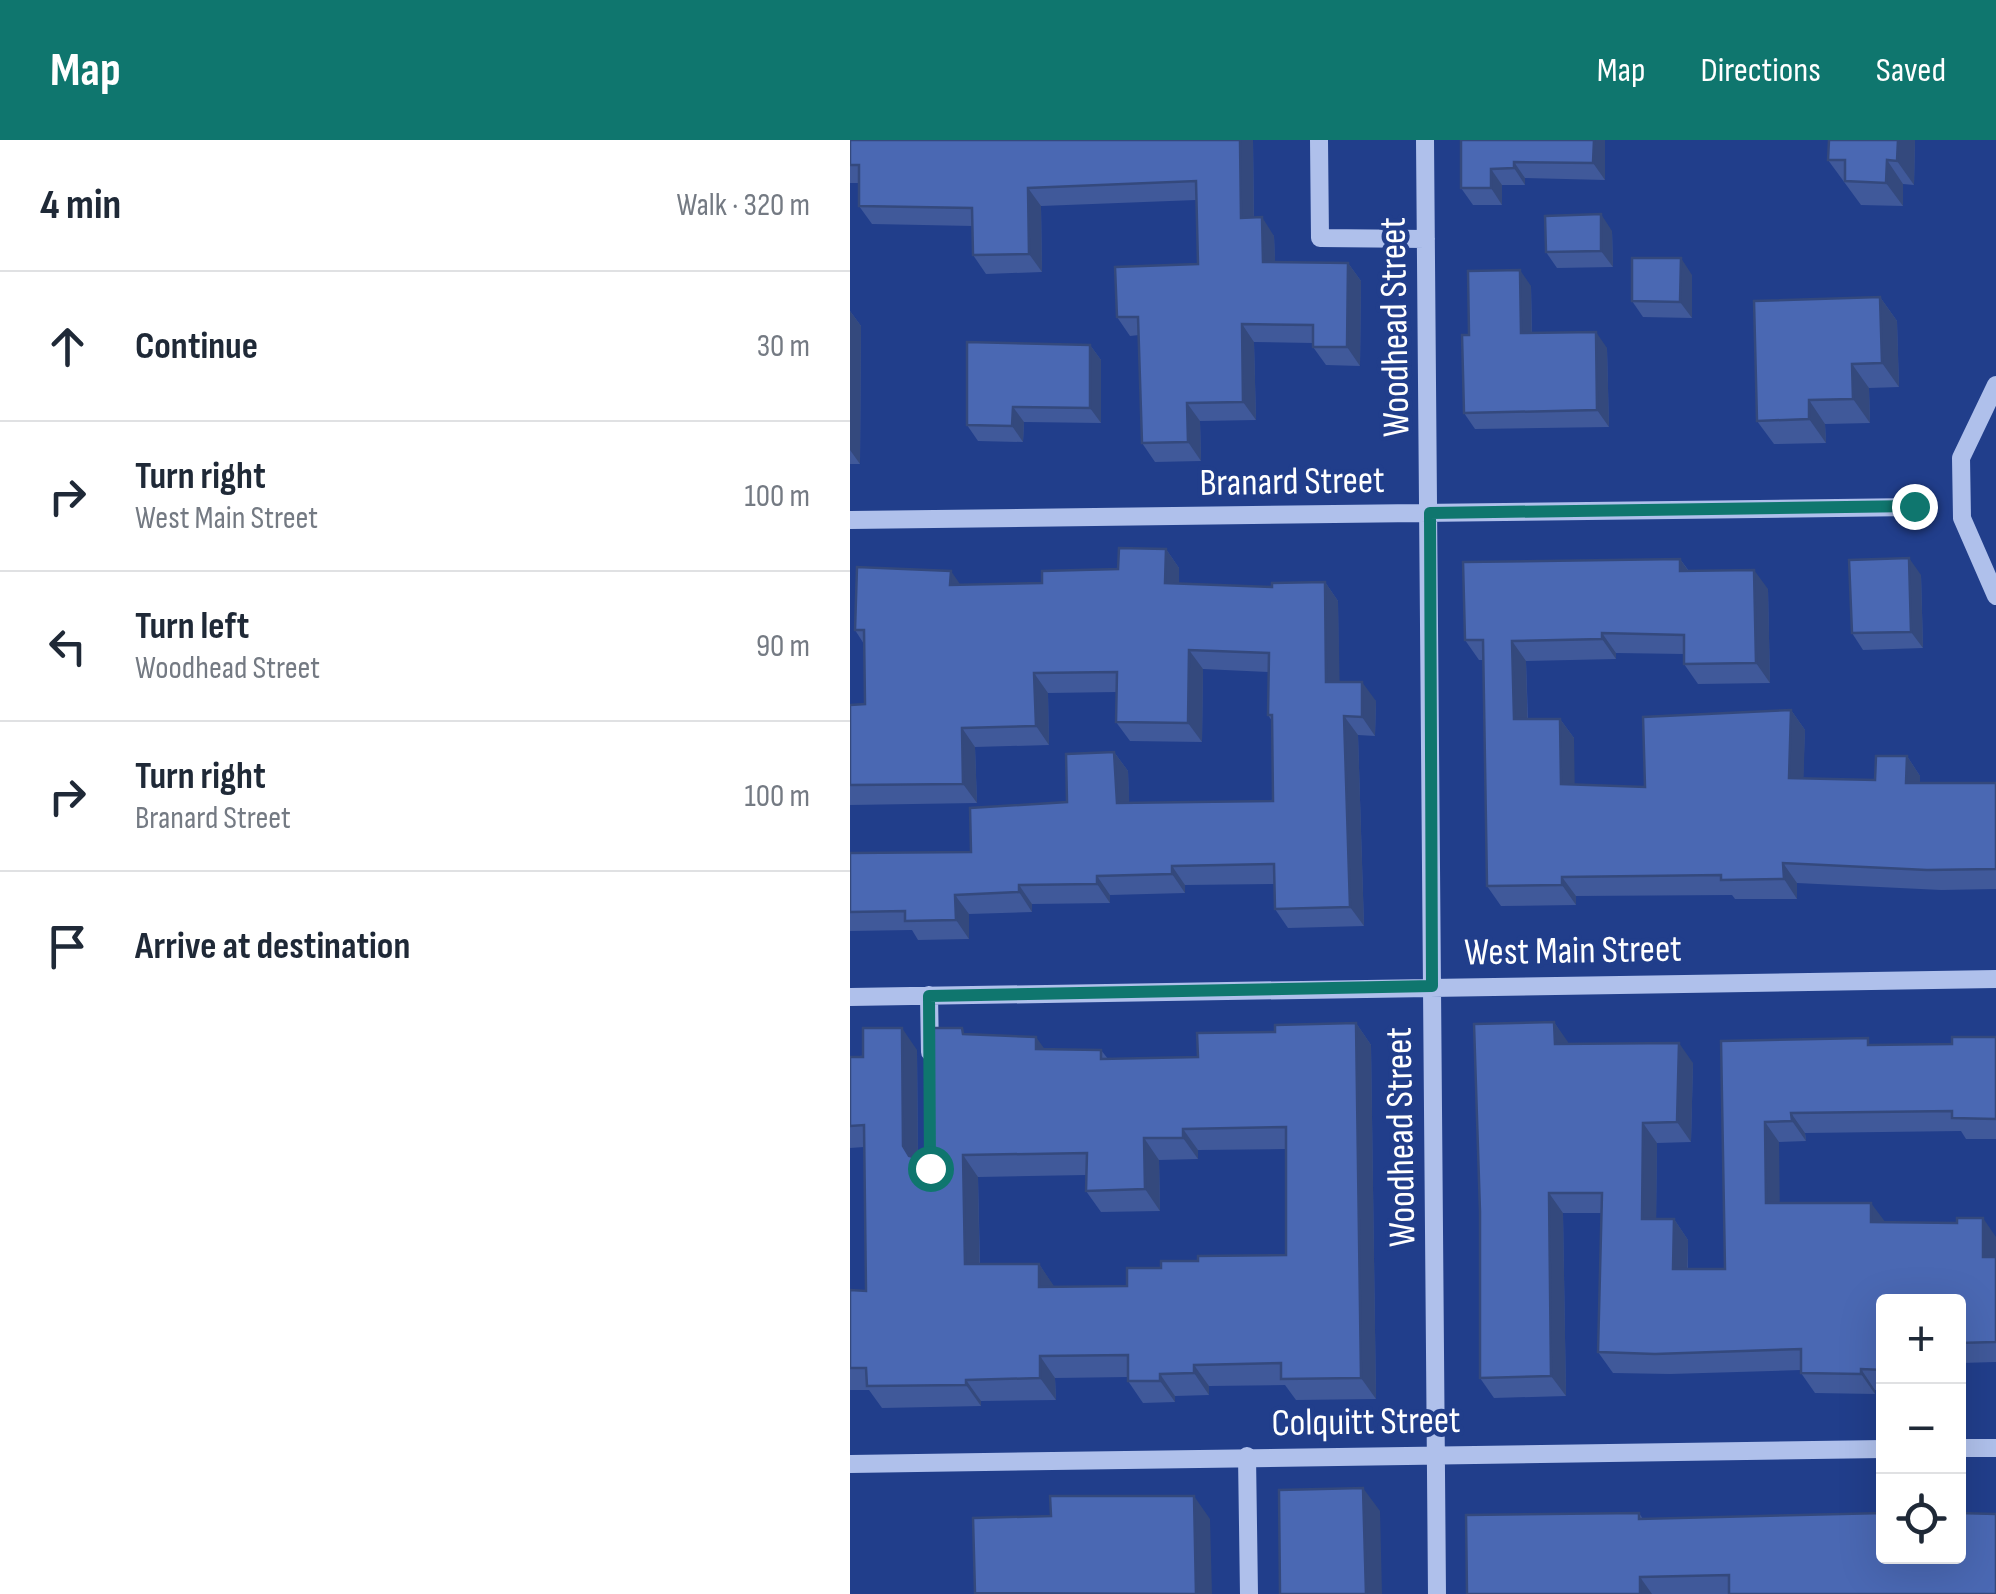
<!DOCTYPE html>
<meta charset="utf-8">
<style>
:root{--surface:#fff;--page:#f6f6f7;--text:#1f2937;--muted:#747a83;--line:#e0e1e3;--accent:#0f766e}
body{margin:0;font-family:"Sofia Sans Condensed",sans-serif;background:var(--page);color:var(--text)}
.controls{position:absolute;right:30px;bottom:30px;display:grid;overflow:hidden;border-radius:10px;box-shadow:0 10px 40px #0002}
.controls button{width:90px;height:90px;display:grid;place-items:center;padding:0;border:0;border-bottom:2px solid var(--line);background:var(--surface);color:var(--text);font:50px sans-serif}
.stop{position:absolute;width:30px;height:30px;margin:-22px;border:8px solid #0f766e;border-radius:50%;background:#fff}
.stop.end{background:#0f766e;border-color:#fff;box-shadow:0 2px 10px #0008}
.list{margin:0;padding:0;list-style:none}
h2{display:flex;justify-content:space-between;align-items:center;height:130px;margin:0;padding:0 40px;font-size:42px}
h2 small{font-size:32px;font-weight:400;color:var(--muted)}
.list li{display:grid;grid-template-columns:65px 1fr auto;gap:30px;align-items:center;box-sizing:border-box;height:150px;padding:0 40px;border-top:2px solid var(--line)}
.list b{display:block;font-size:38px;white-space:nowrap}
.list p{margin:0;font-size:32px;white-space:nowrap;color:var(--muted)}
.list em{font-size:32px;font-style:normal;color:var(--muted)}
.icon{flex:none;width:55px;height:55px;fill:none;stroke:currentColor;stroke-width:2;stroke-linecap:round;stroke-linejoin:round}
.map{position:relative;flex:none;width:1146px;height:1454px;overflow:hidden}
header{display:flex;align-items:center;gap:60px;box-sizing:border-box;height:140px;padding:0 50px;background:var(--accent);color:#fff}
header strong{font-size:48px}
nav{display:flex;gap:55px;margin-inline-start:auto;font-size:35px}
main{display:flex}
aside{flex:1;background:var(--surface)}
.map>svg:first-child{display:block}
</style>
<header>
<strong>Map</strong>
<nav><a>Map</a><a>Directions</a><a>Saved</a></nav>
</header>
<main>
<aside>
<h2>4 min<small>Walk · 320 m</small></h2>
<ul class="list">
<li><svg class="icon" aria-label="ahead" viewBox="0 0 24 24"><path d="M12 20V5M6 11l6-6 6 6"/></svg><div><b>Continue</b></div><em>30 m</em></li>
<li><svg class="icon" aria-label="right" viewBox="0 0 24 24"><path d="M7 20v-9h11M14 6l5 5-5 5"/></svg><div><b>Turn right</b><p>West Main Street</p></div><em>100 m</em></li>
<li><svg class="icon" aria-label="left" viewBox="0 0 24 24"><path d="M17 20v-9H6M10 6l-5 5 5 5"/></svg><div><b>Turn left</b><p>Woodhead Street</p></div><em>90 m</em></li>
<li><svg class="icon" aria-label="right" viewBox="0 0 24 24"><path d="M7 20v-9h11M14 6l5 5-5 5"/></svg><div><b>Turn right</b><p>Branard Street</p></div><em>100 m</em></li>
<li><svg class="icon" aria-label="arrive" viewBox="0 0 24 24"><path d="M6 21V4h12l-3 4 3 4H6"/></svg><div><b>Arrive at destination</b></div></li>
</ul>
</aside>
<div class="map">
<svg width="1146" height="1454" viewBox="0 0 1146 1454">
<rect width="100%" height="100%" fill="#213e8b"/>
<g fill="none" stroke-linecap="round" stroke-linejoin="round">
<path stroke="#afc0eb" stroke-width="18" d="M 469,0 L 470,98 L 576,99
M 575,0 L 587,1454
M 1146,245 L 1111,318 L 1112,378 L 1146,456
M 0,380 L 1065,367
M 79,855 L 80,912
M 0,857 L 1146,839
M 1108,1308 L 1146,1308
M 397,1316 L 399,1454
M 0,1324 L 1034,1309"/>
</g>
<path fill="#40599a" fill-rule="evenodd" d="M 0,0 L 403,0 L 404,78 L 424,96 L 425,122 L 498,123 L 511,141 L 510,226 L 476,225 L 463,207 L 463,203 L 404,202 L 406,280 L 350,281 L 351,321 L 305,322 L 292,303 L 289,195 L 280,196 L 267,177 L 348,124 L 346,60 L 191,66 L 192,132 L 136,134 L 123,115 L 123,86 L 22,84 L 9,66 L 9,43 L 0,43 Z
M 611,0 L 755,0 L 755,40 L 675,38 L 675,45 L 652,45 L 652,65 L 623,65 L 611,48 Z
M 979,0 L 1065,0 L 1064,45 L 1053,44 L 1053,66 L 1011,65 L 978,20 Z
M 762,91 L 763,127 L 707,128 L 696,112 Z
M 842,135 L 842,178 L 793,177 L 782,161 Z
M 681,146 L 682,193 L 757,208 L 759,287 L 625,289 L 614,273 L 619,195 Z
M 1030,157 L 1047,181 L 1049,247 L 1019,248 L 1020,283 L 975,284 L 976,303 L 924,304 L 907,281 Z
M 0,171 L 11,186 L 10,324 L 0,324 Z
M 240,205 L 251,220 L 251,283 L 174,282 L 173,302 L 128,301 L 117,285 Z
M 316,409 L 329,428 L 329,444 L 422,447 L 475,442 L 488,461 L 489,542 L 526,561 L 525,596 L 508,595 L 514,786 L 438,788 L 425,769 L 424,744 L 335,745 L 335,753 L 260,755 L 260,763 L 182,764 L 182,772 L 119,774 L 119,799 L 68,800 L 62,790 L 0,791 L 0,713 L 121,712 L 217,662 L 264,612 L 278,631 L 279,663 L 423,661 L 422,581 L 418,575 L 418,532 L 353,529 L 352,602 L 280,601 L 266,582 L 267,552 L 198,553 L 199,605 L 125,607 L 127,663 L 0,665 L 0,565 L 15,564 L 14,504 L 5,490 L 111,445 L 192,443 L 268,429 Z
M 830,419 L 839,431 L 918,449 L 920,543 L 848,544 L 834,524 L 834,514 L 766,513 L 766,519 L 676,521 L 678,579 L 710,579 L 724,598 L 724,645 L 795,647 L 941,570 L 955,590 L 953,639 L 1025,640 L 1057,616 L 1070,636 L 1070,643 L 1146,643 L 1146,749 L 1091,750 L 947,743 L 947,759 L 885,759 L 882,755 L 726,756 L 726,765 L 651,766 L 637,746 L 633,520 L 629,520 L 615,500 Z
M 1071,435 L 1073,508 L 1013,510 L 1002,493 Z
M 704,882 L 718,904 L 843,923 L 841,1002 L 807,1003 L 806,1079 L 824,1079 L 838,1100 L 838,1129 L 875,1129 L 871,901 L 1023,905 L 1102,904 L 1146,897 L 1146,999 L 1116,999 L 1111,991 L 955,993 L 956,1001 L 929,1002 L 929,1063 L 1035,1082 L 1146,1097 L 1146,1222 L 1111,1223 L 1111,1250 L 1108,1250 L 1108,1162 L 1034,1162 L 1034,1250 L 1025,1250 L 1025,1254 L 965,1253 L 951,1233 L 951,1230 L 820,1234 L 763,1233 L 748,1212 L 751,1073 L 713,1073 L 716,1256 L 644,1258 L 630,1238 L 630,1072 Z
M 506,883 L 521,905 L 526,1259 L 446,1260 L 435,1245 L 359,1246 L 359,1255 L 325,1256 L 325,1262 L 293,1263 L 278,1241 L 278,1237 L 205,1238 L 206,1260 L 131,1261 L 131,1266 L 32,1268 L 19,1250 L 0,1250 L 0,1150 L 16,1151 L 14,1007 L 0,1008 L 0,917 L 67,910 L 68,1017 L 76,1012 L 117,895 L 194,909 L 251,910 L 258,919 L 348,917 L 425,892 ZM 436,1009 L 436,1115 L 348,1121 L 311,1128 L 277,1146 L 204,1147 L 189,1124 L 130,1124 L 128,1037 L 236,1035 L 236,1051 L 251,1072 L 310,1071 L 309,1020 L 348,1019 L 348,1010 Z
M 789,1373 L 793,1379 L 1146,1454 L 617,1454 Z"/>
<path fill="#34497d" d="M 390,0 L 403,0 L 404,96 L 391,78 Z
M 744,0 L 755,0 L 755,40 L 743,23 Z
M 1048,0 L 1065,0 L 1064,45 L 1047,21 Z
M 1037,20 L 1053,44 L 1053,66 L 1036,43 Z
M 664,22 L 675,38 L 675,45 L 664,28 Z
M 641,29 L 652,45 L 652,65 L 641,48 Z
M 178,48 L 191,66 L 192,132 L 179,114 Z
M 751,74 L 762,91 L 763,127 L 751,111 Z
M 412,77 L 424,96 L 426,141 L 413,122 Z
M 831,118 L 842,135 L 842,178 L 830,162 Z
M 498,123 L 511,141 L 510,226 L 497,207 Z
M 670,130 L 681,146 L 682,210 L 671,193 Z
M 1030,157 L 1047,181 L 1049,247 L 1032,223 Z
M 0,171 L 11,186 L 10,324 L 0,310 Z
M 392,184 L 404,202 L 406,280 L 393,262 Z
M 746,192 L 757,208 L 759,287 L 747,270 Z
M 240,205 L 251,220 L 251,283 L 240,268 Z
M 1002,224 L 1019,248 L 1020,283 L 1003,259 Z
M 959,260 L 975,284 L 976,303 L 959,279 Z
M 337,263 L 350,281 L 351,321 L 338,302 Z
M 163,267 L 174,282 L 173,302 L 162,286 Z
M 316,409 L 329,428 L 329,463 L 315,443 Z
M 1059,418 L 1071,435 L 1073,508 L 1061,492 Z
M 830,419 L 844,439 L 830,431 Z
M 904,430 L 918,449 L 920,543 L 906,523 Z
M 101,431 L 114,450 L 100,445 Z
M 475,442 L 488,461 L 490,561 L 476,542 Z
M 752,493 L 766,513 L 766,519 L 752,499 Z
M 662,501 L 676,521 L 678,599 L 664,579 Z
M 339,510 L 353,529 L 352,602 L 338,583 Z
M 184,533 L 198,553 L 199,605 L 186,586 Z
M 512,542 L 526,561 L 525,596 L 512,577 Z
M 941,570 L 955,590 L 953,658 L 939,638 Z
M 494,576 L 508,595 L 514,786 L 500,767 Z
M 710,579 L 724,598 L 725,664 L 711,644 Z
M 112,588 L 125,607 L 127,663 L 113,644 Z
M 264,612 L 278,631 L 280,682 L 267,663 Z
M 1057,616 L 1070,636 L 1070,662 L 1056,643 Z
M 933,723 L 947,743 L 947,759 L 934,739 Z
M 322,726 L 335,745 L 335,753 L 322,734 Z
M 247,736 L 260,755 L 260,763 L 247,744 Z
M 712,737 L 726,756 L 726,765 L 712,745 Z
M 169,745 L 182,764 L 182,772 L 169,752 Z
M 105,755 L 119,774 L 119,799 L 106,780 Z
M 704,882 L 718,902 L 719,924 L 705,904 Z
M 506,883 L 521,905 L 526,1259 L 511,1238 Z
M 52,888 L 67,910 L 68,1027 L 53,1006 Z
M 186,897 L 201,918 L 186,909 Z
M 829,903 L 843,923 L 841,1002 L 827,982 Z
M 941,973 L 955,993 L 956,1001 L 942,981 Z
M 915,982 L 929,1002 L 930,1083 L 916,1063 Z
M 793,983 L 807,1003 L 806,1099 L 792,1079 Z
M 333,989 L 348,1010 L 348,1019 L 333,998 Z
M 294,998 L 309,1020 L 310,1071 L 295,1049 Z
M 113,1015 L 128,1037 L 130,1146 L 115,1124 Z
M 699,1053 L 713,1073 L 716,1256 L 701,1236 Z
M 1021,1063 L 1036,1083 L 1021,1082 Z
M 1133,1078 L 1146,1097 L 1146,1135 L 1133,1117 Z
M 824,1079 L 838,1100 L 837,1149 L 823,1129 Z
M 189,1124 L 204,1146 L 204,1169 L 189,1147 Z
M 190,1216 L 205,1238 L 206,1260 L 190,1238 Z
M 1108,1219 L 1111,1223 L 1111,1250 L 1108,1247 Z
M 344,1225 L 359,1246 L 359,1255 L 344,1233 Z
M 1011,1229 L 1025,1250 L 1025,1254 L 1011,1234 Z
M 310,1234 L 325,1256 L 325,1262 L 310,1241 Z
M 116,1240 L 131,1261 L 131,1266 L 116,1245 Z
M 513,1348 L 530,1371 L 532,1454 L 516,1454 Z
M 344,1356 L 360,1379 L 362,1454 L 346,1454 Z
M 790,1437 L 802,1454 L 790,1454 Z"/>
<path fill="#4a68b3" stroke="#34497d" stroke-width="2.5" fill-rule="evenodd" d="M 0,0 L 390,0 L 391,78 L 412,77 L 413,122 L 498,123 L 497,207 L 463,207 L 463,185 L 392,184 L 393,262 L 337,263 L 338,302 L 292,303 L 288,177 L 267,177 L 265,127 L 348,124 L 346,41 L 178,48 L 179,114 L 123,115 L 122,68 L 9,66 L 9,25 L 0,25 Z
M 611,0 L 744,0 L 743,23 L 664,22 L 664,28 L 641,29 L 641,48 L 611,48 Z
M 979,0 L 1048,0 L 1047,21 L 1037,20 L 1036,43 L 995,41 L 995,20 L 978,20 Z
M 751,74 L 751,111 L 696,112 L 695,76 Z
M 782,118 L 831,118 L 830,162 L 782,161 Z
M 670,130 L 671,193 L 746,192 L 747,270 L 614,273 L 612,195 L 619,195 L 618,131 Z
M 1030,157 L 1032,223 L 1002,224 L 1003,259 L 959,260 L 959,279 L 907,281 L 904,161 Z
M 117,202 L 240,205 L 240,268 L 163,267 L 162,286 L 117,285 Z
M 269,408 L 316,409 L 315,443 L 422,447 L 422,443 L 475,442 L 476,542 L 512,542 L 512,577 L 494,576 L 500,767 L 425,769 L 424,724 L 322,726 L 322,734 L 247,736 L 247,744 L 169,745 L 169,752 L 105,755 L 106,780 L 55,781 L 55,771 L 0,772 L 0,713 L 121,712 L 120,668 L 217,662 L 216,614 L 264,612 L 267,663 L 423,661 L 422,575 L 418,575 L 419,513 L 339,510 L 338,583 L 266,582 L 267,532 L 184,533 L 186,586 L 112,588 L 113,644 L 0,645 L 0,565 L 15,564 L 14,490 L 5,490 L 7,427 L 101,431 L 100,445 L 192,443 L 192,431 L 268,429 Z
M 1059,418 L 1061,492 L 1002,493 L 999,420 Z
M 830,419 L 830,431 L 904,430 L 906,523 L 834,524 L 834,495 L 752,493 L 752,499 L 662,501 L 664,579 L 710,579 L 711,644 L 795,647 L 793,577 L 941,570 L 939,638 L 1025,640 L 1026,616 L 1057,616 L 1056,643 L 1146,643 L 1146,729 L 1077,730 L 933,723 L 934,739 L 871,740 L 871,735 L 712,737 L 712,745 L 637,746 L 633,500 L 615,500 L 613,422 Z
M 704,882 L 705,904 L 829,903 L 827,982 L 793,983 L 792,1079 L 824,1079 L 823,1129 L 875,1129 L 871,901 L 1018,898 L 1018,905 L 1102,904 L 1102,897 L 1146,897 L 1146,979 L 1102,978 L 1102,971 L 941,973 L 942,981 L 915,982 L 916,1063 L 1021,1063 L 1021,1082 L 1107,1083 L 1107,1078 L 1133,1078 L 1133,1117 L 1146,1117 L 1146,1202 L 1108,1203 L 1108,1162 L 1034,1162 L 1034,1230 L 1011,1229 L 1011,1234 L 951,1233 L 951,1209 L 805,1214 L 748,1212 L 752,1053 L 699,1053 L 701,1236 L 630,1238 L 630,1072 L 624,884 Z
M 506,883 L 511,1238 L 431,1239 L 431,1223 L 344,1225 L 344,1233 L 310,1234 L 310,1241 L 278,1241 L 278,1215 L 190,1216 L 190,1238 L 116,1240 L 116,1245 L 17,1246 L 16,1228 L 0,1228 L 0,1150 L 16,1151 L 14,985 L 0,986 L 0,917 L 13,917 L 13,888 L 52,888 L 53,1006 L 59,1016 L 67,1018 L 76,1012 L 78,1005 L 77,888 L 112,888 L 113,894 L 186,897 L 186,909 L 251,910 L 251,919 L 348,917 L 347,893 L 425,892 L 425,885 ZM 436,987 L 436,1115 L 348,1116 L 348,1121 L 311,1121 L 311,1128 L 277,1128 L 277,1146 L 189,1147 L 189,1124 L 115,1124 L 113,1015 L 237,1013 L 236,1051 L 295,1049 L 294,998 L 333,998 L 333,989 Z
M 513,1348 L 516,1454 L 430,1454 L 429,1350 Z
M 200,1356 L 344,1356 L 346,1454 L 125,1453 L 123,1378 L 201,1376 Z
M 789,1373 L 789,1379 L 1034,1373 L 1034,1416 L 1108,1416 L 1108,1373 L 1146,1374 L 1146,1454 L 879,1454 L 879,1435 L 790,1437 L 790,1454 L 617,1454 L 616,1375 Z"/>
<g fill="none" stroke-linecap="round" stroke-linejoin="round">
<path stroke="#0f766e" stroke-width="12" d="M 80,1028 L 79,856 L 582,846 L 580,373 L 1064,366"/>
</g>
<g text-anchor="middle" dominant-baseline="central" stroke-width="9" stroke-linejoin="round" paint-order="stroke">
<g font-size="38" fill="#fff" stroke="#213e8b">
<text transform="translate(545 187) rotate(-91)">Woodhead Street</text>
<text transform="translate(442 342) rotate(-1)">Branard Street</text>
<text transform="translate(723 811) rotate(-1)">West Main Street</text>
<text transform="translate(551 997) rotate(-91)">Woodhead Street</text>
<text transform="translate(516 1282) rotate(-1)">Colquitt Street</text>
</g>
</g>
</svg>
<div class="controls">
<button>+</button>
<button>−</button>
<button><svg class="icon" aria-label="locate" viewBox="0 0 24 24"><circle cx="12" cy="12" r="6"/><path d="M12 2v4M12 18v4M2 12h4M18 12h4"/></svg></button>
</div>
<div class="stop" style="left:80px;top:1028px"></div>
<div class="stop end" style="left:1064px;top:366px"></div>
</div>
</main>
